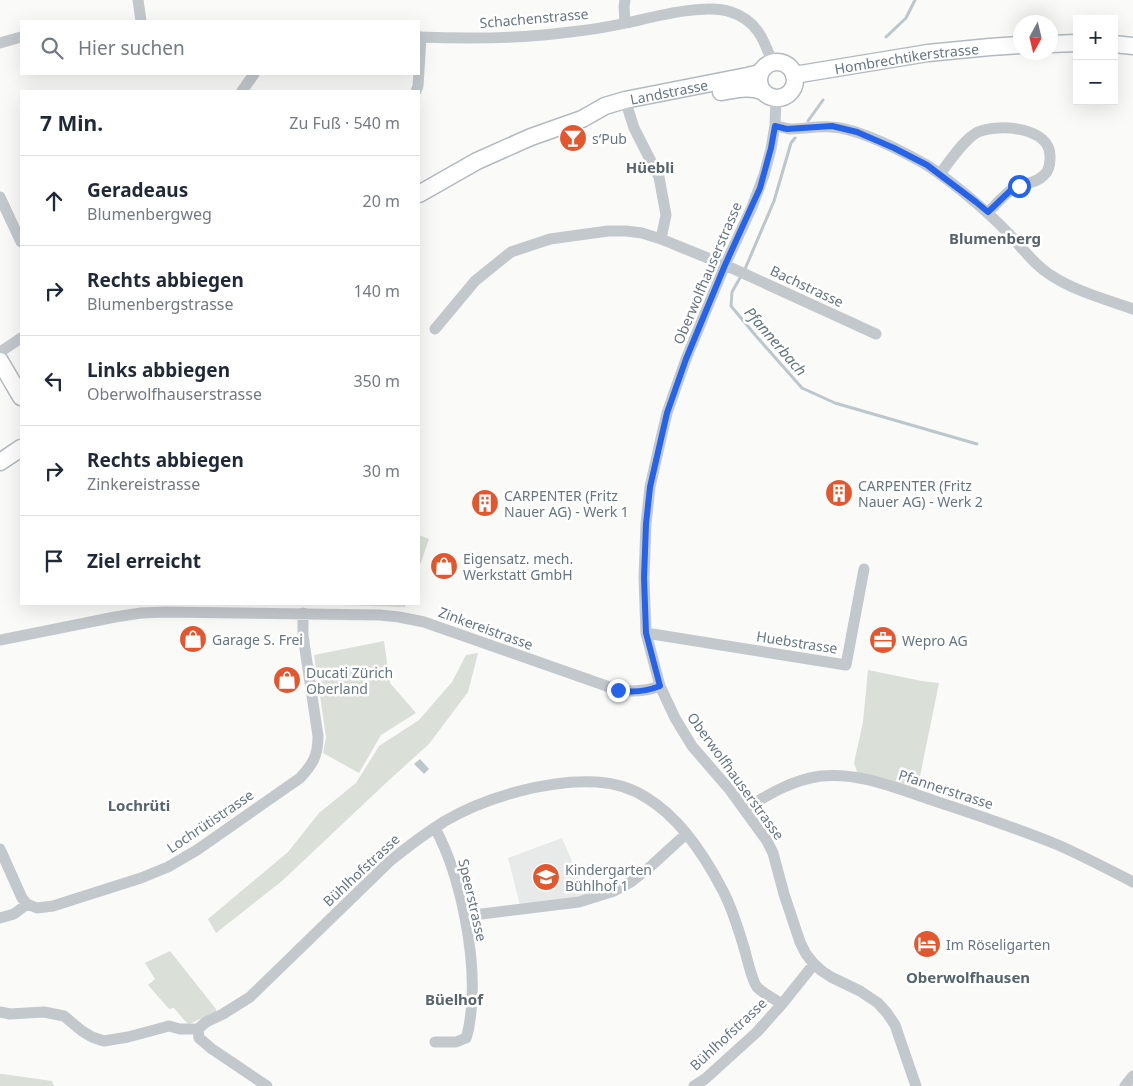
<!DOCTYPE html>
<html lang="de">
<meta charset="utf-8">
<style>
:root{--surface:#fff;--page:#f2f2f3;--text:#1f2937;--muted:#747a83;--line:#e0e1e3}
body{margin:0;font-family:"Noto Sans",sans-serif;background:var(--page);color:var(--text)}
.controls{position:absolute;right:15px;top:15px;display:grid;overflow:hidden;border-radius:0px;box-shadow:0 5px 20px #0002}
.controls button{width:45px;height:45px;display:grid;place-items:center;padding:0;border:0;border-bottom:1px solid var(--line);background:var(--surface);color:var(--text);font:25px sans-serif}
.compass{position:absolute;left:1013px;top:15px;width:45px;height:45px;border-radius:50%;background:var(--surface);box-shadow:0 5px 20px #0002;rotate:188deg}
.stop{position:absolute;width:15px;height:15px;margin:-11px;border:4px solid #2563eb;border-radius:50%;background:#fff}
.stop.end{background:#2563eb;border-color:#fff;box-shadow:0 1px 5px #0008}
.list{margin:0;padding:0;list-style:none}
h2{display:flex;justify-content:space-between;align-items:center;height:65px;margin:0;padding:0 20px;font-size:21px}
h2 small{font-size:16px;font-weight:400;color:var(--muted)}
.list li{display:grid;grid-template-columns:32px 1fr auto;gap:15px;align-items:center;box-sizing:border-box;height:90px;padding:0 20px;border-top:1px solid var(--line)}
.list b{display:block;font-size:19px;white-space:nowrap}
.list p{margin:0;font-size:16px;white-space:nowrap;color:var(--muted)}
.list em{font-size:16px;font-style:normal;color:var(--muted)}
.icon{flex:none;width:28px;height:28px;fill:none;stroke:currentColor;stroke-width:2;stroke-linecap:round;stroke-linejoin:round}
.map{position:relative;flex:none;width:1133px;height:1086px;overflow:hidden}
.search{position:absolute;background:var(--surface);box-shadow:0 5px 20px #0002;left:20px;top:20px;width:400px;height:55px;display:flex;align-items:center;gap:12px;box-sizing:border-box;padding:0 18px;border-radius:0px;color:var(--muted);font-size:19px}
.panel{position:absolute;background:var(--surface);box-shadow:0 5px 20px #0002;left:20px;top:90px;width:400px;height:515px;border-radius:0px}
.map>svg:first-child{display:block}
</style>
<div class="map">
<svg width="1133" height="1086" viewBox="0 0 1133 1086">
<rect width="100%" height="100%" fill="#fafaf8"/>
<path fill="#e8e9e9" d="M 562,838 L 587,896 L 520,905 L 508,858 Z"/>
<path fill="#dadfd7" d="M 419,535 L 429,539 L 419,568 Z
M 308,604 L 406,604 L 405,607 Z
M 384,641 L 390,683 L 416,713 L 381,735 L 359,773 L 323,753 L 326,737 L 314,655 Z
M 478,653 L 468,692 L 429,744 L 387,782 L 282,881 L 216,933 L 208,919 L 288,852 L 319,813 L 356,783 L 379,746 L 419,720 L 452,682 L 466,655 Z
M 868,670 L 922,681 L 939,683 L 917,791 L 857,772 L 854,763 L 863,722 Z
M 170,951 L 216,1009 L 216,1012 L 189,1024 L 185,1021 L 174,1008 L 169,1009 L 148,985 L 155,979 L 145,963 Z
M 0,1074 L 3,1074 L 52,1081 L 54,1086 L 0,1086 Z"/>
<path fill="#bbc7cb" d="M 420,759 L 429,769 L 424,774 L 414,764 Z"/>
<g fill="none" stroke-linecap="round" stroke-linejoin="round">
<path stroke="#bbc7cb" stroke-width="3" d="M 886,37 L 906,18 L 915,0
M 808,121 L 823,100
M 795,138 L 791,143 L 774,201 L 745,269 L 732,292 L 731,306 L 756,336 L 802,388 L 835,403 L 977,444"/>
<g stroke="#b3babf" stroke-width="19">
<g id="secondary">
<path d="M 1050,44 L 1077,43"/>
<path d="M 1114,44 L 1133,46"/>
<circle cx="777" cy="80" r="18"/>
<path id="s1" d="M 794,75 L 928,53 L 990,47 L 1020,45"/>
<path d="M 721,92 C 735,90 748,86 762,91"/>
<path id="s2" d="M 419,194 L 477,161 L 531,137 L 582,119 L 605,106 L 625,100 L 747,76 L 760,73"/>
<path d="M 0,361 L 21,397"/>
<path d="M 0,462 L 21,448"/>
</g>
</g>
<path stroke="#c3c8cc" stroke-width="11" d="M 138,0 L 141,21
M 625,23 L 624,7 L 625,0
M 419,37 C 469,39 520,39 570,32 C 589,30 608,27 626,23 C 654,17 704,3 731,12 C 756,20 764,39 772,62
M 0,43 L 21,37
M 242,91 L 254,74
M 416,91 L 418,86 L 421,37
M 776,98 L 775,125 L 771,149 L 764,175 L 752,207 L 725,265 L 686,359 L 667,413 L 662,434 L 650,487 L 646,524 L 644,578 L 646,633 L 660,686 L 675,718 L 692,746 L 730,790 L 767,841 L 773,853 L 784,894 L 800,942 L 806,954 L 814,964 L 822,971 L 831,977 L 860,991 L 878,1003 L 887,1013 L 895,1025 L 916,1086
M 628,109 L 634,128 L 659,177 L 666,215 L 661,239
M 775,125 C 780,127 785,128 790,129 C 804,129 817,126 831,127 C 859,128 900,150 925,164 C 935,170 944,177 953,184 C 972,199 990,214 1007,232 C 1021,246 1032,263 1049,274 C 1074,291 1105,299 1133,309
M 940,174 C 949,162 965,138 978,132 C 999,123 1052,127 1050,158 C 1050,164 1049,171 1044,175 C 1036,184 1023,183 1013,189 C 1004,194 996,205 988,212
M 0,197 L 21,242
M 435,329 L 475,281 L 511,252 L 550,239 L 608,231 L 626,231 L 642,233 L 661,239 L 725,265 L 876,334
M 0,352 L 21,338
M 646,633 L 846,665 L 864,569
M 0,640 L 115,617 L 141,613 L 165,612 L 380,615 L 399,617 L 424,622 L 618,690 C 632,692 647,691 660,686
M 745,809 C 769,794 792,780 821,776 C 860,772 896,788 932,800 C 974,814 1017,828 1058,845 C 1083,856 1108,869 1133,882
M 435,828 C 461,876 477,958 471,1012 C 470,1021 469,1030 466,1038 L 456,1042 L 435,1042
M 0,849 L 22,898 L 27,904 L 37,908 L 53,906 L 141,878 L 168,867 L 197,850 L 300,778 C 313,764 318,756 318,736 L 305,649 L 303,635 L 303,613
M 465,916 L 579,902 L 614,891 L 631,882 L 651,866 L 686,834
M 0,918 L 14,914 L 27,904
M 0,1012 L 10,1014 L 44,1012 L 64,1016 L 82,1031 L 92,1037 L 104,1041 L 128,1037 L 169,1026 L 180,1029 L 198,1029
M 267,1086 L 212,1049 L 199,1038 L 198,1029 L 206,1022 L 223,1014 L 250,997 L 390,861 C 407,847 426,833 445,821 C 486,797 549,779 597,782 C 614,783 633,789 647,798 C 680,818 706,858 723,891 C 733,910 739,931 745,951 C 747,959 753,982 757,987 C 761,992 776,1000 782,1004 L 814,964
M 694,1086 L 705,1079 L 757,1032 L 782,1004
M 1125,1086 L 1133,1076"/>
<use href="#secondary" stroke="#fff" stroke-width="16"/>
</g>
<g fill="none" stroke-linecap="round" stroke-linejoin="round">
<path stroke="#2563eb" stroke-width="6" d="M 618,690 C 632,693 647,691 660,686 L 646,633 L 644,578 L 646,524 L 650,487 L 667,413 L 686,359 L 725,265 L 760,188 L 771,148 L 775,126 L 787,129 L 832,126 L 857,132 L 894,148 L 927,165 L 976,202 L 988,212 L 1011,190 L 1019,186"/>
</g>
<defs>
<g id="bar-disc" transform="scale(1.4375)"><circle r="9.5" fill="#e4572e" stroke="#fff"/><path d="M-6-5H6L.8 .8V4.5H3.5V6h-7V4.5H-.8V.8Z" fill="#fff"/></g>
<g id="building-disc" transform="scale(1.4375)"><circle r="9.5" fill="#e4572e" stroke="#fff"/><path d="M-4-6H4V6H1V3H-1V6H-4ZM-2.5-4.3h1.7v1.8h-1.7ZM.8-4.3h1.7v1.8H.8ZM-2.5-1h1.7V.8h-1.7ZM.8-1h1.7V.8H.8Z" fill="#fff"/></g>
<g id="shop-disc" transform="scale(1.4375)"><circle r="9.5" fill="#e4572e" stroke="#fff"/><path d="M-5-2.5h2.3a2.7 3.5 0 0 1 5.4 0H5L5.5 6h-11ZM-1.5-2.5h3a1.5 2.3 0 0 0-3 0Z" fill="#fff"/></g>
<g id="office-disc" transform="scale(1.4375)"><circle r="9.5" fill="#e4572e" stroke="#fff"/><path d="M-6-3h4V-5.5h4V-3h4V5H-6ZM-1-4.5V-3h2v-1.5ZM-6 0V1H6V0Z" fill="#fff"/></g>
<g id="school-disc" transform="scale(1.4375)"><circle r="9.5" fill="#e4572e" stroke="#fff"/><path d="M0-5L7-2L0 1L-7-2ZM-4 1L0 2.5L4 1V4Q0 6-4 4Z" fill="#fff"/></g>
<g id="hotel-disc" transform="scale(1.4375)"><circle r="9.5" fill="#e4572e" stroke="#fff"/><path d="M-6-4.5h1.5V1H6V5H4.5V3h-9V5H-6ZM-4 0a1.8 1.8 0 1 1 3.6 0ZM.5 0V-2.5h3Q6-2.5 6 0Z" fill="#fff"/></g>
</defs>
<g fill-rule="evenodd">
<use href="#bar-disc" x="573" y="138"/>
<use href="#building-disc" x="839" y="493"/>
<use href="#building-disc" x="485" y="503"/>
<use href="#shop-disc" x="444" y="566"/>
<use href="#shop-disc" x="193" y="639"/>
<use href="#office-disc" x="883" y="640"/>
<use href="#shop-disc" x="287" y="680"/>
<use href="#school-disc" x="546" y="877"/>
<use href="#hotel-disc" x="927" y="944"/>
</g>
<g text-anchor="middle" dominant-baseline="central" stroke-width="5" stroke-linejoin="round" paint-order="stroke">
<g font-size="14" fill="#657683" stroke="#fff">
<text transform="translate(534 18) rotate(-5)">Schachenstrasse</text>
<text stroke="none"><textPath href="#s1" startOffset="114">Hombrechtikerstrasse</textPath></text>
<text stroke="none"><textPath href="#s2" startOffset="272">Landstrasse</textPath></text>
<text transform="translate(707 273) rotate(-67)">Oberwolfhauserstrasse</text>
<text transform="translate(807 286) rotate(25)">Bachstrasse</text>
<text transform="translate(486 628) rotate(20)">Zinkereistrasse</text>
<text transform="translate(797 642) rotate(9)">Huebstrasse</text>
<text transform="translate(736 776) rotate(54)">Oberwolfhauserstrasse</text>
<text transform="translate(946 789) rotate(18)">Pfannerstrasse</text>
<text transform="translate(210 821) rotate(-34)">Lochrütistrasse</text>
<text transform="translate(361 870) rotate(-43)">Bühlhofstrasse</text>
<text transform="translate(473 900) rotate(77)">Speerstrasse</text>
<text transform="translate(728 1034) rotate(-43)">Bühlhofstrasse</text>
</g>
<g font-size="14" fill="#657683" stroke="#fff" text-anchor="start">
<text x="592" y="138">s‘Pub</text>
<text x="858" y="485">CARPENTER (Fritz<tspan x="858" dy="16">Nauer AG) - Werk 2</tspan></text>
<text x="504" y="495">CARPENTER (Fritz<tspan x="504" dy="16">Nauer AG) - Werk 1</tspan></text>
<text x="463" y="558">Eigensatz. mech.<tspan x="463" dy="16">Werkstatt GmbH</tspan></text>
<text x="212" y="639">Garage S. Frei</text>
<text x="902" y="640">Wepro AG</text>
<text x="306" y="672">Ducati Zürich<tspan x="306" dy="16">Oberland</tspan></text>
<text x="565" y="869">Kindergarten<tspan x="565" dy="16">Bühlhof 1</tspan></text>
<text x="946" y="944">Im Röseligarten</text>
</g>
<g font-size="15" font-weight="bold" fill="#57646e" stroke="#fff">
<text x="650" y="167">Hüebli</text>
<text x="995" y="238">Blumenberg</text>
<text x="139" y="805">Lochrüti</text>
<text x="968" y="977">Oberwolfhausen</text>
<text x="454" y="999">Büelhof</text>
</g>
<g font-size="15" font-style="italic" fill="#60757c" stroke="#fff">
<text transform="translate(776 341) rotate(49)">Pfannerbach</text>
</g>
</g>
</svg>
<div class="controls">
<button>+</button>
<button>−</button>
</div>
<svg class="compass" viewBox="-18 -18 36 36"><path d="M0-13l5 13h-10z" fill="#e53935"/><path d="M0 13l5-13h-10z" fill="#747a83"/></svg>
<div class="stop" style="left:1019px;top:186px"></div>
<div class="stop end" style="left:618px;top:690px"></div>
<div class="search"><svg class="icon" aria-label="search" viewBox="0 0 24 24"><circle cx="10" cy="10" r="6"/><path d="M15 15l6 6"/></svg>Hier suchen</div>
<section class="panel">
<h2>7 Min.<small>Zu Fuß · 540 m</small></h2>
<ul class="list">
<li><svg class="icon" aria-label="ahead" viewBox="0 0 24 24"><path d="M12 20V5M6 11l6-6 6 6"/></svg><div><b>Geradeaus</b><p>Blumenbergweg</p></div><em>20 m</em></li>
<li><svg class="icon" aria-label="right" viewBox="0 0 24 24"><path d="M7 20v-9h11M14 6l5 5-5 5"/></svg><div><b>Rechts abbiegen</b><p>Blumenbergstrasse</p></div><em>140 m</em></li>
<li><svg class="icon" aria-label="left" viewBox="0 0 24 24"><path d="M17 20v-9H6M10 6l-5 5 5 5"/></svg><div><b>Links abbiegen</b><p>Oberwolfhauserstrasse</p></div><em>350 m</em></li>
<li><svg class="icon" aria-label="right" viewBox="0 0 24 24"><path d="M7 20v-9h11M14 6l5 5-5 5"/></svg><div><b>Rechts abbiegen</b><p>Zinkereistrasse</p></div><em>30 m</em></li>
<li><svg class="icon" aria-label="arrive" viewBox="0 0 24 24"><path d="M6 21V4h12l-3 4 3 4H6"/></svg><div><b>Ziel erreicht</b></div></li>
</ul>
</section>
</div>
